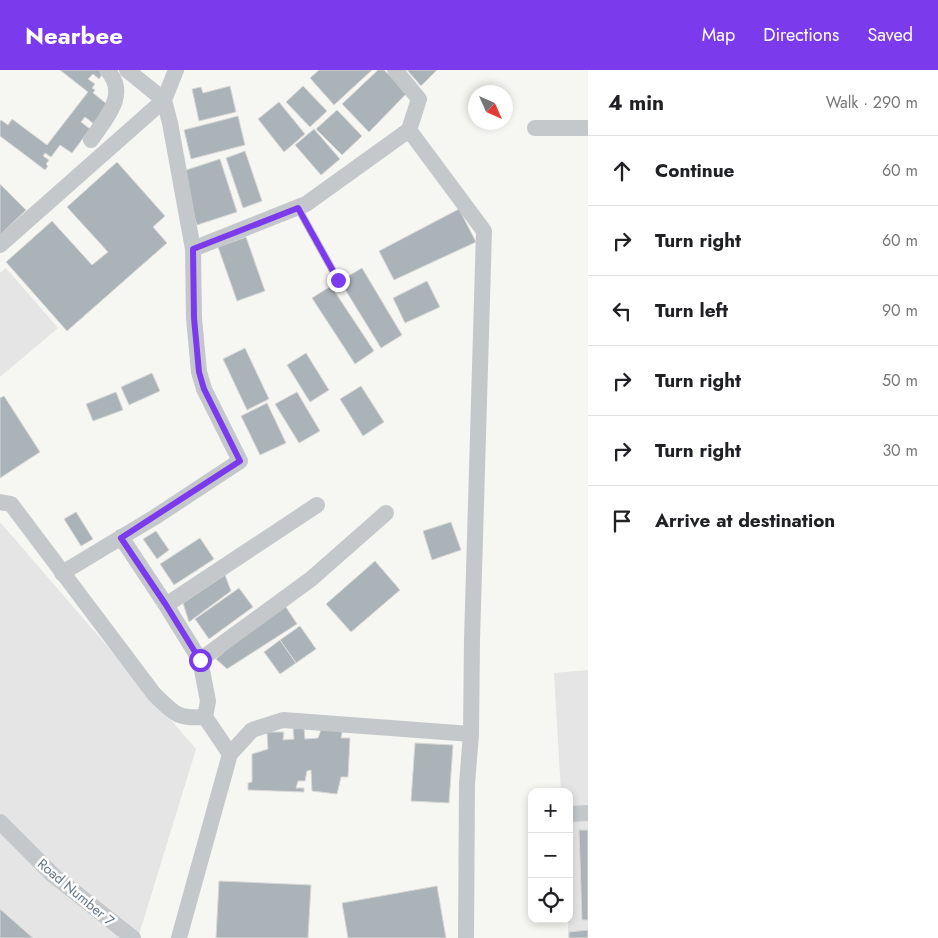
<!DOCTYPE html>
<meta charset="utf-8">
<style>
:root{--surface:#fff;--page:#f6f6f6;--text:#202124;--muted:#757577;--line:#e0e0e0;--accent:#7c3aed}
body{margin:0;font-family:Jost,sans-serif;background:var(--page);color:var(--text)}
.controls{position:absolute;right:15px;bottom:15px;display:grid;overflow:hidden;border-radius:10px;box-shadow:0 2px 8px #0003}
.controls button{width:45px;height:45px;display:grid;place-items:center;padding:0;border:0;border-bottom:1px solid var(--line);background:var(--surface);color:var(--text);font:25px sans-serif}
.compass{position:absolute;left:468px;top:15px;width:45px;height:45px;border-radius:50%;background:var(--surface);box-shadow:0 2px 8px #0003;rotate:135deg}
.stop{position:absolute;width:15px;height:15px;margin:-11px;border:4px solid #7c3aed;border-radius:50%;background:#fff}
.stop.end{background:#7c3aed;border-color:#fff;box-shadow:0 1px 5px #0008}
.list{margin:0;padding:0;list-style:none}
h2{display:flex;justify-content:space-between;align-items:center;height:65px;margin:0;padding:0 20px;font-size:21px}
h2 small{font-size:16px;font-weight:400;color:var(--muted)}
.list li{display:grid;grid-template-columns:32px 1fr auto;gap:15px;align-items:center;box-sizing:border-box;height:70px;padding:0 20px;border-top:1px solid var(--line)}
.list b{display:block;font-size:19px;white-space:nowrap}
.list em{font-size:16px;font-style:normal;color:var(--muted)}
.icon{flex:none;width:28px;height:28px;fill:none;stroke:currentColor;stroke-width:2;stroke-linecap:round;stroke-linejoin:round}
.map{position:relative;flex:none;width:588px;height:868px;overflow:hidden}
header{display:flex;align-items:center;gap:30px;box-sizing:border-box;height:70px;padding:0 25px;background:var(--accent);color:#fff}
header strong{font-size:24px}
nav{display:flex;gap:28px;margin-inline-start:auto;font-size:18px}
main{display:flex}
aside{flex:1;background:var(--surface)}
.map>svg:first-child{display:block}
</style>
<header>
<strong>Nearbee</strong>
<nav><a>Map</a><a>Directions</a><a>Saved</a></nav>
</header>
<main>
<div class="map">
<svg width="588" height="868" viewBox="0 0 588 868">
<rect width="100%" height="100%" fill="#f6f6f3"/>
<path fill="#e4e5e4" d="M 6,198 L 58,258 L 0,307 L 0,203 Z
M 0,452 L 196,679 L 138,868 L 0,868 Z
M 588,600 L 588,868 L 568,868 L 569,722 L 561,722 L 554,603 Z"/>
<path fill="#aab3b8" stroke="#d8d8d5" d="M 60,0 L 100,0 L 103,3 L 99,9 L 93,4 L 88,9 L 95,14 L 92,18 L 95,20 L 93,23 L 108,35 L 94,54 L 85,47 L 81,52 L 90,59 L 72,83 L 60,75 L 51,87 L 45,83 L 43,86 L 49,90 L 46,94 L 48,96 L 45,100 L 0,66 L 0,51 L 1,50 L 8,55 L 12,49 L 47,75 L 88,22 Z
M 319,0 L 372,0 L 334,35 L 310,8 Z
M 378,0 L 384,0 L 407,23 L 369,62 L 342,34 Z
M 407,0 L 437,0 L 421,16 Z
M 230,16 L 236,42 L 199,51 L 192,19 L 201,17 L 203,23 Z
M 303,16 L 327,41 L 310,57 L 286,32 Z
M 279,32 L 305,64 L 284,82 L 258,49 Z
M 337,40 L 362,66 L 342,85 L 316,59 Z
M 238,46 L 245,75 L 191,89 L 184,60 Z
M 314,59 L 340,89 L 321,105 L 295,75 Z
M 245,81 L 262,131 L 243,138 L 226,88 Z
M 220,89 L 237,142 L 197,155 L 180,102 Z
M 117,92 L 165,146 L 153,157 L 167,173 L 67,261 L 6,192 L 52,151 L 92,195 L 108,182 L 67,137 Z
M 0,114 L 26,140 L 0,165 Z
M 459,139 L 476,172 L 394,210 L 379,181 Z
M 246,167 L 265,221 L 237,231 L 218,177 Z
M 362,198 L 402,265 L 381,278 L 340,211 Z
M 427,211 L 440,237 L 405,253 L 393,228 Z
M 331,216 L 374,281 L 355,294 L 312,228 Z
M 245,278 L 269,329 L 247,340 L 223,289 Z
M 306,283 L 329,320 L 310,332 L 287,295 Z
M 152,303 L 160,321 L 129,335 L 121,317 Z
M 361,316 L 384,352 L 363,366 L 340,329 Z
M 116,322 L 123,340 L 93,351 L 86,334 Z
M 297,322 L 320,361 L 299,373 L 275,334 Z
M 4,326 L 40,382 L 0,408 L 0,328 Z
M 267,333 L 286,373 L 260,385 L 241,346 Z
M 76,442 L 93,469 L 81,476 L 64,449 Z
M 451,452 L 461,480 L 432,490 L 423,461 Z
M 156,461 L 169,480 L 157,489 L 143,469 Z
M 200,468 L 214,489 L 174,515 L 160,494 Z
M 375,491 L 400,520 L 351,562 L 326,534 Z
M 225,505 L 231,521 L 189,552 L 183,533 Z
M 239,518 L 253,537 L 209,569 L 195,549 Z
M 282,531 L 297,554 L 227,599 L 216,589 Z
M 300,556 L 316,579 L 296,593 L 280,570 Z
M 280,570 L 296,593 L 280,604 L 264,582 Z
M 304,658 L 305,669 L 318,668 L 321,660 L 343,658 L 341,668 L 350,668 L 348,707 L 341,707 L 337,724 L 312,721 L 311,700 L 307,701 L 305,711 L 298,711 L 296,718 L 304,718 L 304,722 L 248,720 L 248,713 L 252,712 L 252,684 L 268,679 L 267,662 L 284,662 L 283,670 L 294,669 L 293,659 Z
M 415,673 L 453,675 L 449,733 L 411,731 Z
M 579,760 L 588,760 L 588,850 L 582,850 Z
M 219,811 L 311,815 L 308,868 L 216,868 Z
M 437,816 L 446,868 L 348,868 L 342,833 Z
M 0,839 L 33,868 L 0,868 Z
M 588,860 L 588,868 L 569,868 L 569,862 Z"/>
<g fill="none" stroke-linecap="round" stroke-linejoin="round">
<path stroke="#c4c8cb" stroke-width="8" d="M 298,138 L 338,210"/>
<path stroke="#c4c8cb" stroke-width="16" d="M 535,58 L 588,58
M 409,60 L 484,161 L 472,570 L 471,664 L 467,714 L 466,868
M 91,70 C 105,49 130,24 107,0
M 0,175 L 164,30 L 176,0
M 193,179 L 306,134 L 409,60 L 419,29 L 395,0
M 0,432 L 11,434 L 154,624 C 174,643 176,649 205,647
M 121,467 L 166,535 L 200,590 L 208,631 L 205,647 L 230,684
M 62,503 L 155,447 L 240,391 L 204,319 L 199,302 L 194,248 L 193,179 L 170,53 L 164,30 L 127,0
M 166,535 L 317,435
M 200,590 L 311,509 L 386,443
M 569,744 L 588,743
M 0,752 L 53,805 L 133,868
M 179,868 L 230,684 L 252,660 L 283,650 L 471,664"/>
</g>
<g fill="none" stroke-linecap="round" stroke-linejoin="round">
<path stroke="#7c3aed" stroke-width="6" d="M 200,590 L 166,535 L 121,468 L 240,391 L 204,319 L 199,302 L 194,248 L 193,179 L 298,138 L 338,210"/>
</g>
<g text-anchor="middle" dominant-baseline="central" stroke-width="5" stroke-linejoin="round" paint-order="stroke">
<g font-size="14" fill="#647785" stroke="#fff">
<text transform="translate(76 822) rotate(40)">Road Number 7</text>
</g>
</g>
</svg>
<div class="controls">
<button>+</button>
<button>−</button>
<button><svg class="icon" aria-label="locate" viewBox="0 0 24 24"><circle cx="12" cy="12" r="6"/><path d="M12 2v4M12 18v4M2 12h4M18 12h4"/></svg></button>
</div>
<svg class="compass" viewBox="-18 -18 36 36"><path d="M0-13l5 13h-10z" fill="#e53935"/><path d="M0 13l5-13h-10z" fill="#757577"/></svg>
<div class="stop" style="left:200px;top:590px"></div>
<div class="stop end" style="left:338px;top:210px"></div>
</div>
<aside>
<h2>4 min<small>Walk · 290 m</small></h2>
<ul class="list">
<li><svg class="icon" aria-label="ahead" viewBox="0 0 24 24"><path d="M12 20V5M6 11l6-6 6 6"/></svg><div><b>Continue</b></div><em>60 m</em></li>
<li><svg class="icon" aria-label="right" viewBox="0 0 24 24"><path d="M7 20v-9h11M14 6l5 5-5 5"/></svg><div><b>Turn right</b></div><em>60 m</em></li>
<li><svg class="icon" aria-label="left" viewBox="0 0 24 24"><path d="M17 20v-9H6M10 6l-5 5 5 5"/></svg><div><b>Turn left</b></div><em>90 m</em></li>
<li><svg class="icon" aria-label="right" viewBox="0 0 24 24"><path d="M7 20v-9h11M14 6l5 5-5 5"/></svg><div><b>Turn right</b></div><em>50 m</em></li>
<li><svg class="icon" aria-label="right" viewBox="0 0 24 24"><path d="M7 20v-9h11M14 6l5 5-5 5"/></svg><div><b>Turn right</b></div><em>30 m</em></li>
<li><svg class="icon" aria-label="arrive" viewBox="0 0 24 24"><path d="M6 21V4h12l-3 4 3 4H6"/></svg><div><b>Arrive at destination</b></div></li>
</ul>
</aside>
</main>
